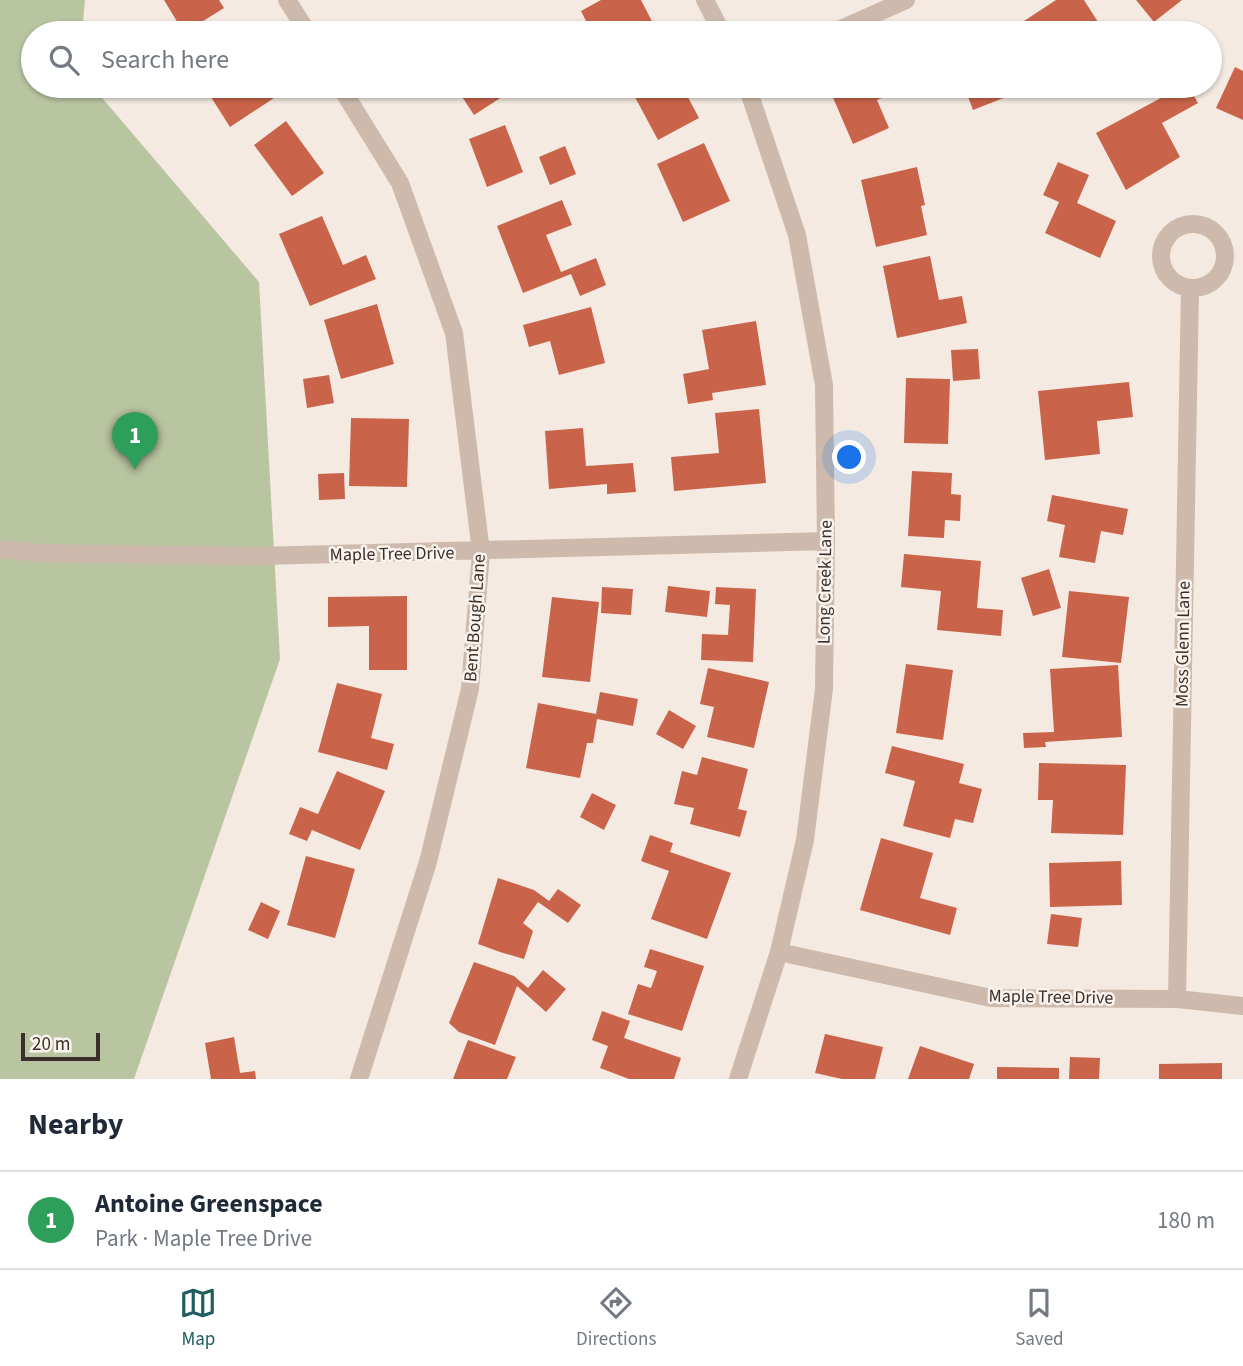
<!DOCTYPE html>
<meta charset="utf-8">
<style>
:root{--surface:#fff;--page:#f6f6f7;--text:#1f2937;--muted:#747a83;--line:#e0e1e3;--accent:#1f5d5e}
body{margin:0;font-family:"Source Sans 3",sans-serif;background:var(--page);color:var(--text)}
.scale{position:absolute;left:21px;bottom:18px;width:79px;box-sizing:border-box;padding-left:7px;border:4px solid #3b2f2b;border-top:0;font-size:19px;line-height:24px;white-space:nowrap;color:#3b2f2b;-webkit-text-stroke:5px #fbf4ee;paint-order:stroke}
.you{position:absolute;left:850px;top:458px;width:24px;height:24px;margin:-18px;border:5px solid #fff;border-radius:50%;background:#1a73e8;box-shadow:0 0 0 10px #1a73e833}
.badge{display:grid;place-items:center;width:46px;height:46px;border-radius:50%;background:var(--accent);color:#fff;font-size:23px;font-weight:700}
.pin{position:absolute;translate:-50% -58px;filter:drop-shadow(0 2px 4px #0008)}
.pin::after{content:'';position:absolute;top:37px;width:24px;height:21px;background:inherit;clip-path:polygon(0 0,100% 0,50% 100%)}
.list{margin:0;padding:0;list-style:none}
h2{display:flex;justify-content:space-between;align-items:center;height:91px;margin:0;padding:0 28px;font-size:30px}
h2 small{font-size:23px;font-weight:400;color:var(--muted)}
.list li{display:grid;grid-template-columns:46px 1fr auto;gap:21px;align-items:center;box-sizing:border-box;height:98px;padding:0 28px;border-top:2px solid var(--line)}
.list b{display:block;font-size:26px;white-space:nowrap}
.list p{margin:0;font-size:23px;white-space:nowrap;color:var(--muted)}
.list em{font-size:23px;font-style:normal;color:var(--muted)}
.icon{flex:none;width:38px;height:38px;fill:none;stroke:currentColor;stroke-width:2;stroke-linecap:round;stroke-linejoin:round}
.map{position:relative;flex:none;width:1243px;height:1079px;overflow:hidden}
.search{position:absolute;background:var(--surface);box-shadow:0 2px 5px #0004;left:21px;right:21px;top:21px;height:77px;display:flex;align-items:center;gap:18px;box-sizing:border-box;padding:0 24px;border-radius:38px;color:var(--muted);font-size:26px}
.sheet{height:189px;background:var(--surface)}
nav{display:flex;justify-content:space-around;align-items:center;box-sizing:border-box;height:98px;border-top:2px solid var(--line);background:var(--surface);font-size:19px;color:var(--muted)}
nav a{display:grid;justify-items:center;gap:4px}
nav .on{color:var(--accent)}
.map>svg:first-child{display:block}
</style>
<div class="map">
<svg width="1243" height="1079" viewBox="0 0 1243 1079">
<rect width="100%" height="100%" fill="#f4eae1"/>
<path fill="#b9c4a0" d="M 0,0 L 85,0 L 82,33 L 33,33 L 33,86 L 92,86 L 259,282 L 280,659 L 134,1079 L 0,1079 Z"/>
<path fill="#c9644a" d="M 164,0 L 219,0 L 224,8 L 184,33 Z
M 601,0 L 641,0 L 658,33 L 592,33 L 581,11 Z
M 1056,0 L 1084,0 L 1105,33 L 1032,33 L 1024,21 Z
M 1136,0 L 1182,0 L 1154,22 Z
M 473,22 L 481,33 L 456,33 Z
M 1235,67 L 1243,71 L 1243,120 L 1216,108 Z
M 204,86 L 270,86 L 277,96 L 230,127 Z
M 455,86 L 514,86 L 516,88 L 474,115 Z
M 629,86 L 682,86 L 699,118 L 658,140 Z
M 848,86 L 885,86 L 889,95 L 877,100 L 889,128 L 853,144 L 831,93 Z
M 890,86 L 920,86 L 896,97 Z
M 964,86 L 1008,86 L 1011,95 L 973,110 Z
M 1183,86 L 1188,86 L 1198,103 L 1162,123 L 1180,157 L 1126,190 L 1096,133 Z
M 286,121 L 324,173 L 292,196 L 254,145 Z
M 505,125 L 523,172 L 487,187 L 469,139 Z
M 704,143 L 730,201 L 683,222 L 657,164 Z
M 565,146 L 576,174 L 550,185 L 539,157 Z
M 1058,162 L 1089,175 L 1077,203 L 1116,221 L 1100,258 L 1045,233 L 1059,202 L 1043,195 Z
M 917,167 L 925,205 L 921,206 L 927,235 L 876,247 L 861,180 Z
M 562,200 L 572,225 L 546,235 L 561,272 L 596,258 L 606,285 L 580,296 L 571,274 L 523,293 L 497,226 Z
M 322,216 L 343,265 L 366,255 L 376,279 L 310,306 L 279,234 Z
M 930,256 L 939,300 L 962,296 L 967,323 L 897,338 L 883,266 Z
M 377,304 L 394,364 L 341,379 L 324,320 Z
M 591,307 L 605,363 L 559,375 L 550,341 L 529,347 L 523,325 Z
M 756,321 L 766,385 L 712,393 L 713,400 L 688,404 L 683,374 L 709,369 L 702,330 Z
M 978,349 L 980,379 L 953,381 L 951,350 Z
M 329,375 L 334,403 L 307,408 L 303,379 Z
M 906,378 L 950,379 L 948,444 L 904,443 Z
M 1129,382 L 1133,417 L 1097,421 L 1100,454 L 1045,460 L 1038,391 Z
M 759,409 L 766,483 L 674,491 L 671,457 L 719,453 L 715,413 Z
M 351,418 L 409,419 L 407,487 L 349,486 Z
M 583,428 L 586,466 L 633,463 L 636,492 L 607,494 L 607,484 L 549,489 L 545,431 Z
M 912,471 L 952,473 L 951,494 L 961,495 L 960,521 L 945,520 L 944,538 L 908,536 Z
M 344,473 L 345,499 L 319,500 L 318,474 Z
M 1052,495 L 1128,509 L 1123,535 L 1101,531 L 1095,563 L 1059,557 L 1065,525 L 1047,521 Z
M 904,554 L 981,561 L 977,608 L 1003,610 L 1001,636 L 937,630 L 941,591 L 901,587 Z
M 1049,569 L 1061,608 L 1033,616 L 1021,578 Z
M 668,586 L 710,591 L 707,617 L 665,612 Z
M 602,587 L 633,589 L 631,615 L 601,613 Z
M 716,587 L 756,589 L 753,662 L 701,660 L 702,634 L 728,635 L 730,605 L 715,604 Z
M 1069,591 L 1129,597 L 1121,663 L 1062,657 Z
M 407,596 L 407,670 L 369,670 L 369,626 L 328,627 L 328,597 Z
M 552,597 L 599,602 L 590,682 L 542,677 Z
M 906,664 L 953,670 L 943,740 L 896,733 Z
M 1118,665 L 1122,737 L 1045,742 L 1046,747 L 1024,748 L 1023,733 L 1054,732 L 1050,669 Z
M 708,668 L 769,682 L 754,748 L 707,737 L 714,707 L 700,704 Z
M 337,683 L 382,694 L 371,738 L 394,744 L 387,770 L 318,752 Z
M 600,692 L 638,699 L 633,726 L 597,719 L 593,743 L 587,743 L 580,778 L 526,768 L 538,703 L 596,714 Z
M 669,710 L 696,726 L 683,749 L 656,734 Z
M 892,746 L 964,764 L 959,783 L 982,789 L 973,823 L 955,819 L 950,838 L 903,826 L 915,781 L 885,773 Z
M 702,757 L 748,769 L 738,809 L 747,811 L 740,837 L 690,824 L 694,808 L 674,804 L 682,771 L 697,775 Z
M 1039,763 L 1126,765 L 1123,835 L 1051,833 L 1053,800 L 1038,800 Z
M 337,771 L 385,791 L 360,850 L 312,830 L 307,841 L 289,834 L 300,807 L 318,814 Z
M 592,793 L 616,805 L 604,830 L 580,817 Z
M 650,835 L 673,843 L 670,852 L 731,873 L 707,939 L 651,919 L 669,871 L 641,861 Z
M 881,838 L 933,853 L 920,898 L 957,908 L 950,935 L 860,910 Z
M 306,856 L 355,869 L 335,938 L 287,925 Z
M 1121,861 L 1122,905 L 1050,907 L 1049,863 Z
M 498,878 L 534,890 L 549,901 L 558,889 L 581,905 L 568,923 L 538,902 L 523,923 L 533,931 L 524,959 L 500,952 L 478,944 Z
M 261,902 L 280,911 L 268,939 L 248,930 Z
M 1051,914 L 1082,918 L 1078,947 L 1047,944 Z
M 650,949 L 704,966 L 682,1031 L 628,1014 L 638,984 L 651,988 L 657,971 L 644,967 Z
M 474,962 L 514,976 L 528,988 L 543,970 L 566,989 L 546,1012 L 517,986 L 495,1045 L 459,1032 L 449,1023 Z
M 602,1011 L 630,1021 L 624,1038 L 681,1058 L 674,1079 L 629,1079 L 600,1068 L 608,1046 L 592,1040 Z
M 825,1034 L 883,1047 L 875,1079 L 842,1079 L 815,1073 Z
M 234,1037 L 240,1073 L 255,1071 L 256,1079 L 211,1079 L 205,1043 Z
M 468,1040 L 516,1057 L 507,1079 L 453,1079 Z
M 920,1046 L 974,1064 L 969,1079 L 908,1079 Z
M 1070,1057 L 1100,1058 L 1099,1079 L 1069,1079 Z
M 1222,1063 L 1222,1079 L 1159,1079 L 1159,1064 Z
M 997,1067 L 1059,1068 L 1059,1079 L 997,1079 Z"/>
<g fill="none" stroke-linecap="round" stroke-linejoin="round">
<path stroke="#cdbaac" stroke-width="18" d="M 287,0 L 308,33
M 705,0 L 722,33
M 832,33 L 906,0
M 340,86 L 400,183 L 454,333 L 481,552 L 470,689 L 428,862 L 359,1079
M1161 256a32 32 0 1 1 64 0a32 32 0 1 1-64 0Z
M 0,549 L 39,553 L 260,556 L 826,541
M 779,952 L 991,998 L 1177,999 L 1243,1006
M 1177,999 L 1190,289
M 738,1079 L 779,952 L 805,840 L 824,689 L 826,541 L 824,385 L 797,235 L 747,86"/>
</g>
<g text-anchor="middle" dominant-baseline="central" stroke-width="5" stroke-linejoin="round" paint-order="stroke">
<g font-size="18" fill="#3b2f2b" stroke="#fbf4ee">
<text transform="translate(392 554) rotate(-1)">Maple Tree Drive</text>
<text transform="translate(825 582) rotate(-89)">Long Creek Lane</text>
<text transform="translate(475 618) rotate(-86)">Bent Bough Lane</text>
<text transform="translate(1183 644) rotate(-89)">Moss Glenn Lane</text>
<text transform="translate(1051 997) rotate(1)">Maple Tree Drive</text>
</g>
</g>
</svg>
<div class="scale">20 m</div>
<div class="you"></div>
<div class="pin badge" style="left:135px;top:470px;background:#2e9e5b">1</div>
<div class="search"><svg class="icon" aria-label="search" viewBox="0 0 24 24"><circle cx="10" cy="10" r="6"/><path d="M15 15l6 6"/></svg>Search here</div>
</div>
<section class="sheet">
<h2>Nearby<small></small></h2>
<ul class="list">
<li><span class="badge" style="background:#2e9e5b">1</span><div><b>Antoine Greenspace</b><p>Park · Maple Tree Drive</p></div><em>180 m</em></li>
</ul>
</section>
<nav>
<a class="on"><svg class="icon" aria-label="map" viewBox="0 0 24 24"><path d="M3 6l6-2 6 2 6-2v14l-6 2-6-2-6 2zM9 4v14M15 6v14"/></svg>Map</a>
<a><svg class="icon" aria-label="directions" viewBox="0 0 24 24"><path d="M12 3l9 9-9 9-9-9zM9 14v-3h6M13 9l2 2-2 2"/></svg>Directions</a>
<a><svg class="icon" aria-label="saved" viewBox="0 0 24 24"><path d="M7 4h10v16l-5-4-5 4z"/></svg>Saved</a>
</nav>
